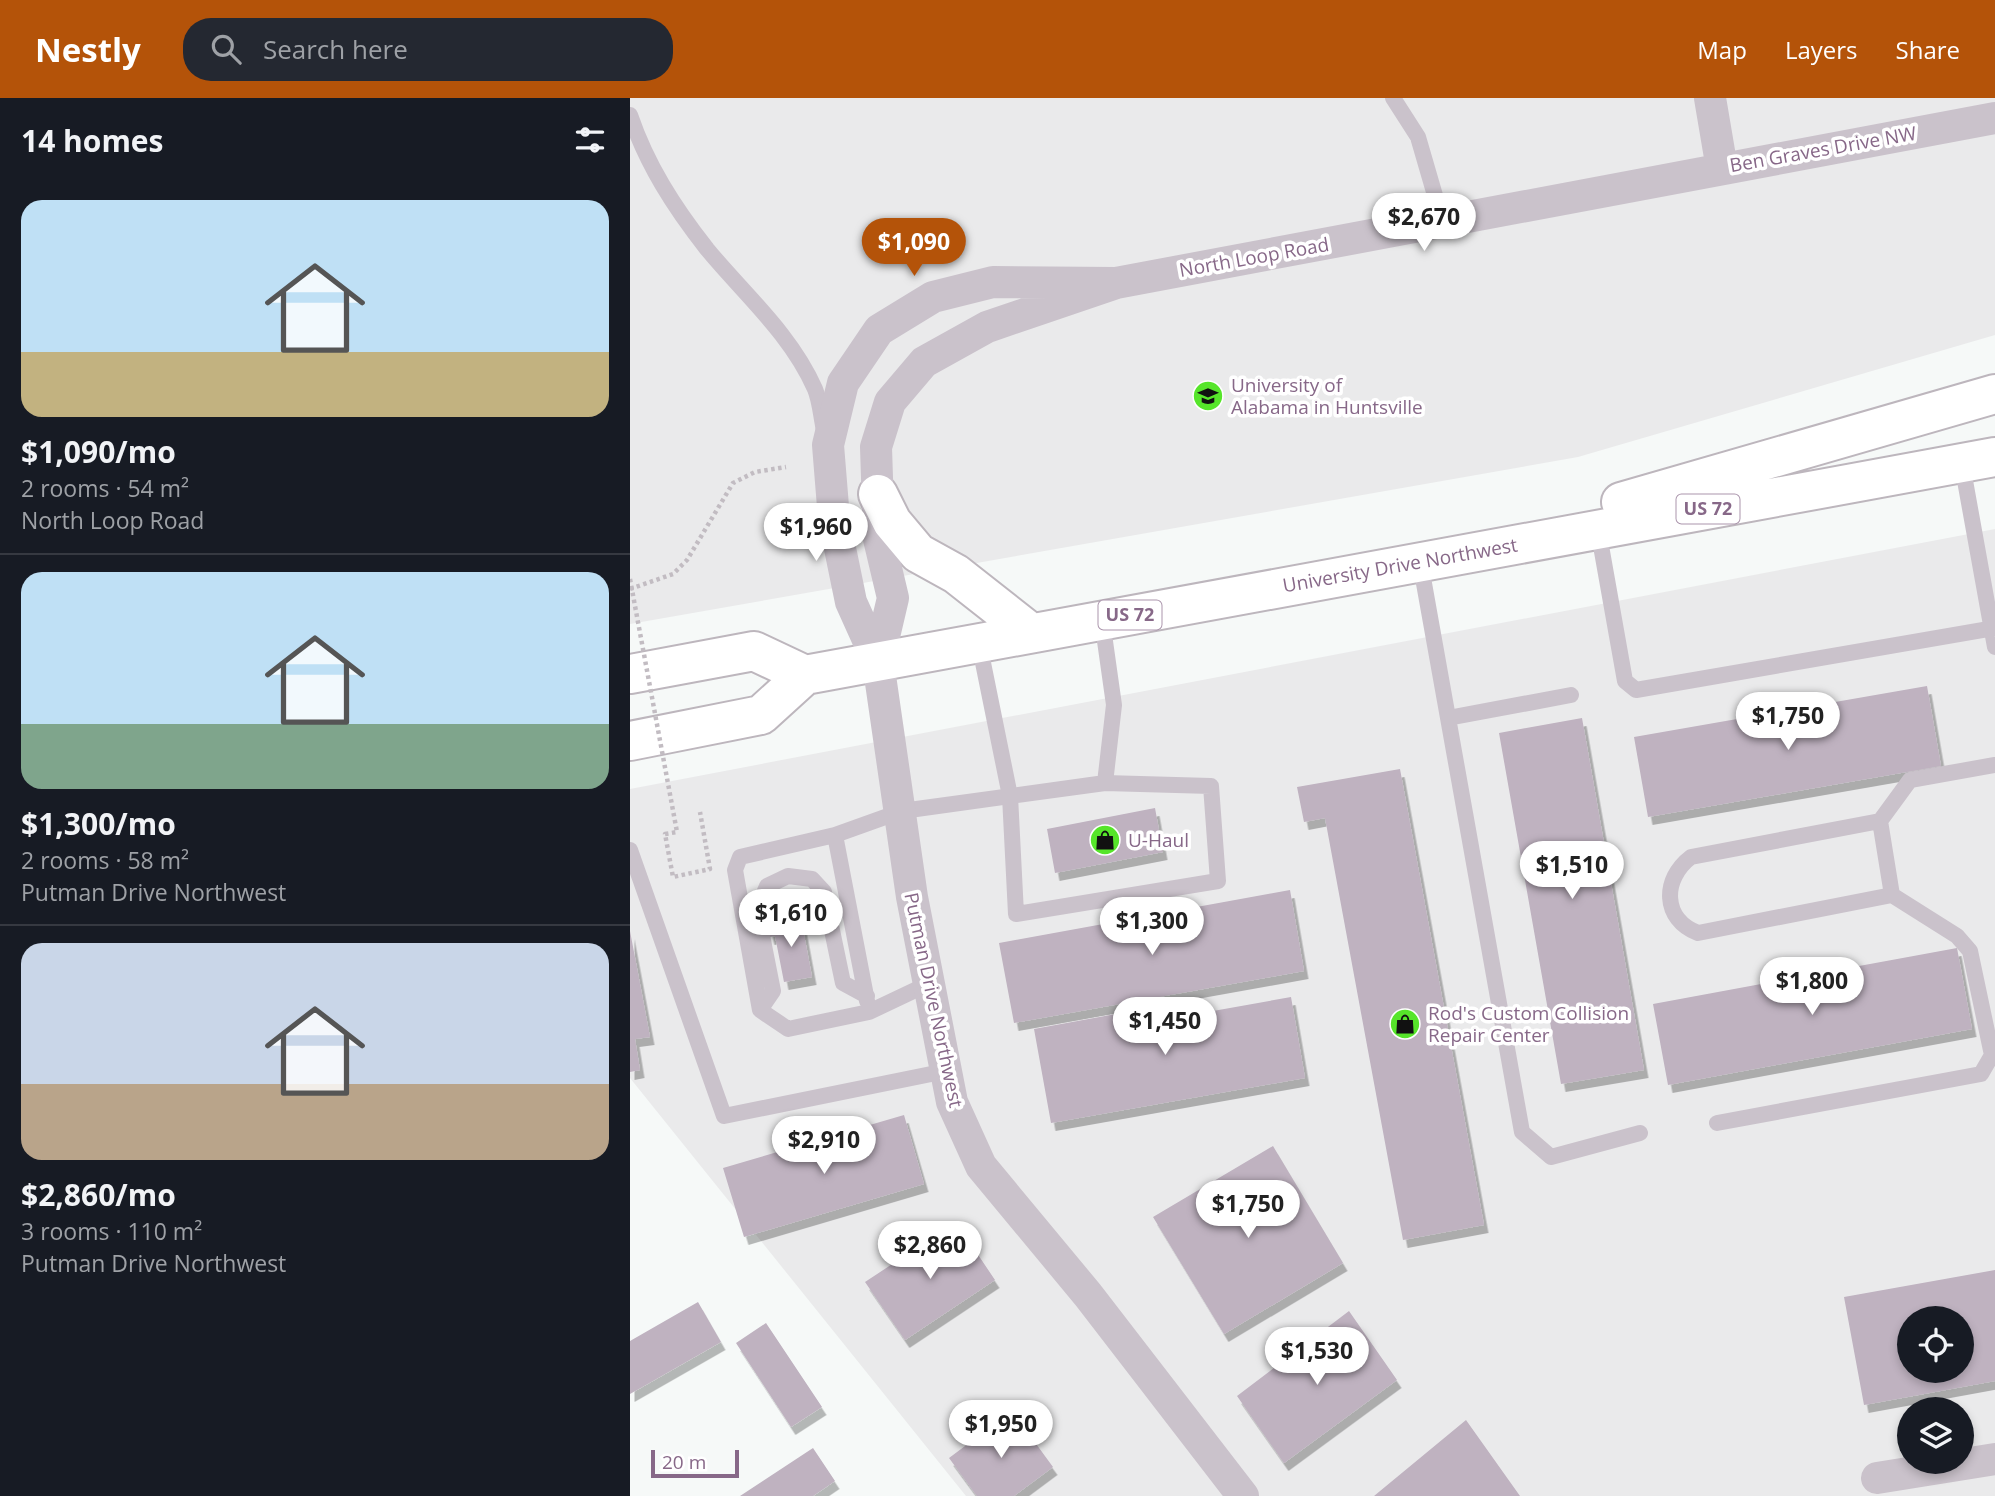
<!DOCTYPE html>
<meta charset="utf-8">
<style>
body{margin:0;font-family:"Open Sans",sans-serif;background:#242831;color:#f1f3f6;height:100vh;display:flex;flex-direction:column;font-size:26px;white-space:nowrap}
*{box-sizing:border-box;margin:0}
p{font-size:23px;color:#9ea1a6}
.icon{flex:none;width:38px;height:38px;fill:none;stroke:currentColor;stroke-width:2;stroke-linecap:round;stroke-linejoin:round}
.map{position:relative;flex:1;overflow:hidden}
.sheet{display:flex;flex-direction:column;background:#171b24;width:630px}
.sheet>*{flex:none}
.fabs{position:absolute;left:1267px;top:1208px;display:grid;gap:14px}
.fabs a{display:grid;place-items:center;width:77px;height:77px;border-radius:50%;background:#171b24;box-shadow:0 4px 10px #0003;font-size:35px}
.scale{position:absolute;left:21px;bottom:18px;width:88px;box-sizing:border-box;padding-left:7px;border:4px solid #876888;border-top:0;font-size:19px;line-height:24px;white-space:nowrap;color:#876888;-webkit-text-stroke:5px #fff;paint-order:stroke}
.price{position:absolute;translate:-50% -60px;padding:0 16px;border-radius:24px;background:#fff;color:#222;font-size:23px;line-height:46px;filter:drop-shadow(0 2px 4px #0008)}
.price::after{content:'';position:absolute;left:50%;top:42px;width:21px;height:16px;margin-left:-10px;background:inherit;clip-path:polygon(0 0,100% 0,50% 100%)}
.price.on{background:#b45309;color:#fff}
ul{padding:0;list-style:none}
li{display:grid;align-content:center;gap:14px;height:371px;padding:0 21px}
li+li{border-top:2px solid #363941}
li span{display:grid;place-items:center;height:217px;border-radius:21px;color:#555}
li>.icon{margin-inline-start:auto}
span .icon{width:126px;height:126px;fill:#fffc;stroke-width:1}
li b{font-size:30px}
h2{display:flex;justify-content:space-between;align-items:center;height:84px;padding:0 21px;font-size:30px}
header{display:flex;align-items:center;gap:42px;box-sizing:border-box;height:98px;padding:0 35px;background:#b45309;color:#fff}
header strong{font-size:33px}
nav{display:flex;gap:38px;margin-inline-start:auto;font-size:24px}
.search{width:490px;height:63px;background:#242831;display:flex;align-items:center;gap:18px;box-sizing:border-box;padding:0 24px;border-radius:28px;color:#9ea1a6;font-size:26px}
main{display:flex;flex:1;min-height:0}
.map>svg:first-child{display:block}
</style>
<header>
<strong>Nestly</strong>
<div class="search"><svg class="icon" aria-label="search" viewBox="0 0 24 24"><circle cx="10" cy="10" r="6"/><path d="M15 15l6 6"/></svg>Search here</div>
<nav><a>Map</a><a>Layers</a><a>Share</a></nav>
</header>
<main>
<section class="sheet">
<h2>14 homes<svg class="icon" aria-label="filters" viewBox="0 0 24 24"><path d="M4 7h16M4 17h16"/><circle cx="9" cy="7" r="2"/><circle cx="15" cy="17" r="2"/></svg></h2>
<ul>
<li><span style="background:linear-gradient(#bfe0f5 70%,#c2b280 0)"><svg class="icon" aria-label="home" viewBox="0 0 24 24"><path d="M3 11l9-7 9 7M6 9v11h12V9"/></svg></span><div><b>$1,090/mo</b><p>2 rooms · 54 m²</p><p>North Loop Road</p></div></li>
<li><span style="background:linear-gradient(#bfe0f5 70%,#7fa58c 0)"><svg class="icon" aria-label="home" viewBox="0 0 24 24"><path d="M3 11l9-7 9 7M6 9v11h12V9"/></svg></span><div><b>$1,300/mo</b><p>2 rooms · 58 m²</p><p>Putman Drive Northwest</p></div></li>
<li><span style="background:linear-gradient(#c9d6e8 65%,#b9a48a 0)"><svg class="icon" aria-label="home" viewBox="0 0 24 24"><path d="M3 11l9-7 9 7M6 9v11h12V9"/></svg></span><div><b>$2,860/mo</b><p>3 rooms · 110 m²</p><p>Putman Drive Northwest</p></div></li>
</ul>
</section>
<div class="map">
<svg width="1365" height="1398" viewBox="0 0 1365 1398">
<defs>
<filter id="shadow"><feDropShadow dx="4.5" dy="8" stdDeviation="0" flood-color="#0004"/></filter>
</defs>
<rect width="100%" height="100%" fill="#f6f9f8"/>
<path fill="#eaeaeb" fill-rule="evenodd" d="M0,0H1365V237L948,359L0,526Z
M1365,431V1398H336L0,980V691ZM1279,1220H1332V1272H1279ZM1279,1311H1332V1363H1279Z"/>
<path fill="#bfb2c0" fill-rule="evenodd" filter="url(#shadow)" d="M1297,588L1311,668L1018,719L1004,639Z
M952,620L1014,972L931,986L869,635Z
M770,671L854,1127L773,1142L695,720L674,724L667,689Z
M525,710L533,754L425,775L417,731Z
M660,792L674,873L384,925L369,845Z
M171,820L182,879L154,884L145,838L140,839L137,825Z
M0,833L20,939L5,941L10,972L0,974Z
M1327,850L1342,931L1038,987L1023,906Z
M661,899L675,980L421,1025L404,931L524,909L527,923Z
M274,1017L294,1086L114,1139L93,1070Z
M643,1048L713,1165L594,1236L523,1119Z
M326,1124L365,1182L275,1242L235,1184Z
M1365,1172V1283L1234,1307L1214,1199ZM1279,1220H1332V1272H1279Z
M68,1204L91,1244L0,1296V1243Z
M719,1213L767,1282L654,1365L607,1298Z
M136,1225L192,1309L161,1329L106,1245Z
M382,1313L423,1369L384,1398H347L319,1360Z
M836,1322L890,1398H744Z
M183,1350L205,1383L183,1398H110Z"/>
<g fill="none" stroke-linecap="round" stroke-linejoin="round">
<g stroke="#bdb6bd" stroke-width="42">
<path id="highway" d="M248,396L262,424L288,455L326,476L401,535
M991,404L1365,296
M0,576L124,553L175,577
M0,643L131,617L175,577L1365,359"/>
</g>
<path stroke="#c2bcc2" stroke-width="4.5" stroke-dasharray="3.5 3.5" stroke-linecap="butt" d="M0,491L43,476L57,462L103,385L125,374L156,369"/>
<path stroke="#cac2cb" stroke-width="16" d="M763,0L788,39L813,125
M0,17C17,67 44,109 77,151C114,196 161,236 185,291C190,303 191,319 194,332
M1332,366L1365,549
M968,431L995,583L1006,592L1365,530
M790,463L892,1034L921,1059L1010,1035
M349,545L380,698L386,816L588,783L581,688L475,685
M818,620L941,597
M1250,723L1061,759C1032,781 1032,821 1068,835L1262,797
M205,737L237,903
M0,752L94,1018L316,973
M298,886L239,914L158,931L130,912L105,772L110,759L205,737L272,713L475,685L484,607L472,522
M130,912L143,893L127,812L137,788L158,778L182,781L194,794L213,885L237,898
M1087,1025L1351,976L1362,957L1340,853L1327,838L1262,797L1250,723L1280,682L1365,667"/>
<path stroke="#cac2cb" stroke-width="32" d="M1080,0L1092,71
M486,185L363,184L303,199L249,232L213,285L198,347L204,421L221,504L248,564L282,799L322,1004L351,1068L458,1197L613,1398
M248,564L263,500L249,441L246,349L260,304L294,264L357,229L486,185L1365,20
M1247,1380L1365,1361"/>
<use href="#highway" stroke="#fff" stroke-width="38"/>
<path stroke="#c2bcc2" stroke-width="4.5" stroke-dasharray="3.5 3.5" stroke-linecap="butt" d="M0,481L47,734L35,736L43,779L80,771L70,714"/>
</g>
<defs>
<g id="university-disc" transform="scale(1.575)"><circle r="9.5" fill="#56e52a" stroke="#fff"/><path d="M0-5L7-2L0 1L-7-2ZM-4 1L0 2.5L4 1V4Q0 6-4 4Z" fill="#111"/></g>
<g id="shop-disc" transform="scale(1.575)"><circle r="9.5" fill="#56e52a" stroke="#fff"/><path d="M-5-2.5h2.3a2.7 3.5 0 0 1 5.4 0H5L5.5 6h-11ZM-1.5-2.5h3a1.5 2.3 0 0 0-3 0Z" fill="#111"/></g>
</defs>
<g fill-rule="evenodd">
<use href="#university-disc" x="578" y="298"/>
<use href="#shop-disc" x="475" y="742"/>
<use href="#shop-disc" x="775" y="926"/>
</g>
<g text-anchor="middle" stroke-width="7" stroke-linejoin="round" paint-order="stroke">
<g fill="#fff" stroke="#ab95ac" stroke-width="2">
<rect x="1046.5" y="396.5" width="63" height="29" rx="5"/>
<rect x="468.5" y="502.5" width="63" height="29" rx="5"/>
</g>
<g font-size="18" font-weight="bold" fill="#876888">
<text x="1078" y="417">US 72</text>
<text x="500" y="523">US 72</text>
</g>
<g font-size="19" fill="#876888" stroke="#fff">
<text transform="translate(1193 51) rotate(-10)" y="7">Ben Graves Drive NW</text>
<text transform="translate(624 159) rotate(-10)" y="7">North Loop Road</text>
<text transform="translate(770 467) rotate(-10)" y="7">University Drive Northwest</text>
<text transform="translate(304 902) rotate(78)" y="7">Putman Drive Northwest</text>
</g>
<g font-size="19" fill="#876888" stroke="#fff" text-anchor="start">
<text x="601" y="294">University of<tspan x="601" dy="22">Alabama in Huntsville</tspan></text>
<text x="498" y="749">U-Haul</text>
<text x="798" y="922">Rod's Custom Collision<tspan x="798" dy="22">Repair Center</tspan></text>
</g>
</g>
</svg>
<div class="fabs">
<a><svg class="icon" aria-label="locate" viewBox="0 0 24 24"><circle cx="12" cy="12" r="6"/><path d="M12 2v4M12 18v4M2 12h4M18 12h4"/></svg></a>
<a><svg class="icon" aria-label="layers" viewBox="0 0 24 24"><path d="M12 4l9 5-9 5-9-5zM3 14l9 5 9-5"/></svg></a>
</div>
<div class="scale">20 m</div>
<b class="price" style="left:794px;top:155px">$2,670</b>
<b class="price on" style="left:284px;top:180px">$1,090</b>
<b class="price" style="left:186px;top:465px">$1,960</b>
<b class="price" style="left:1158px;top:654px">$1,750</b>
<b class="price" style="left:942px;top:803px">$1,510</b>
<b class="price" style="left:161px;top:851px">$1,610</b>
<b class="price" style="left:522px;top:859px">$1,300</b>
<b class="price" style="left:1182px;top:919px">$1,800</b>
<b class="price" style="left:535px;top:959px">$1,450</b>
<b class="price" style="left:194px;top:1078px">$2,910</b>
<b class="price" style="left:618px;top:1142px">$1,750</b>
<b class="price" style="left:300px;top:1183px">$2,860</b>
<b class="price" style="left:687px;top:1289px">$1,530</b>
<b class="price" style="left:371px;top:1362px">$1,950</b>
</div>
</main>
